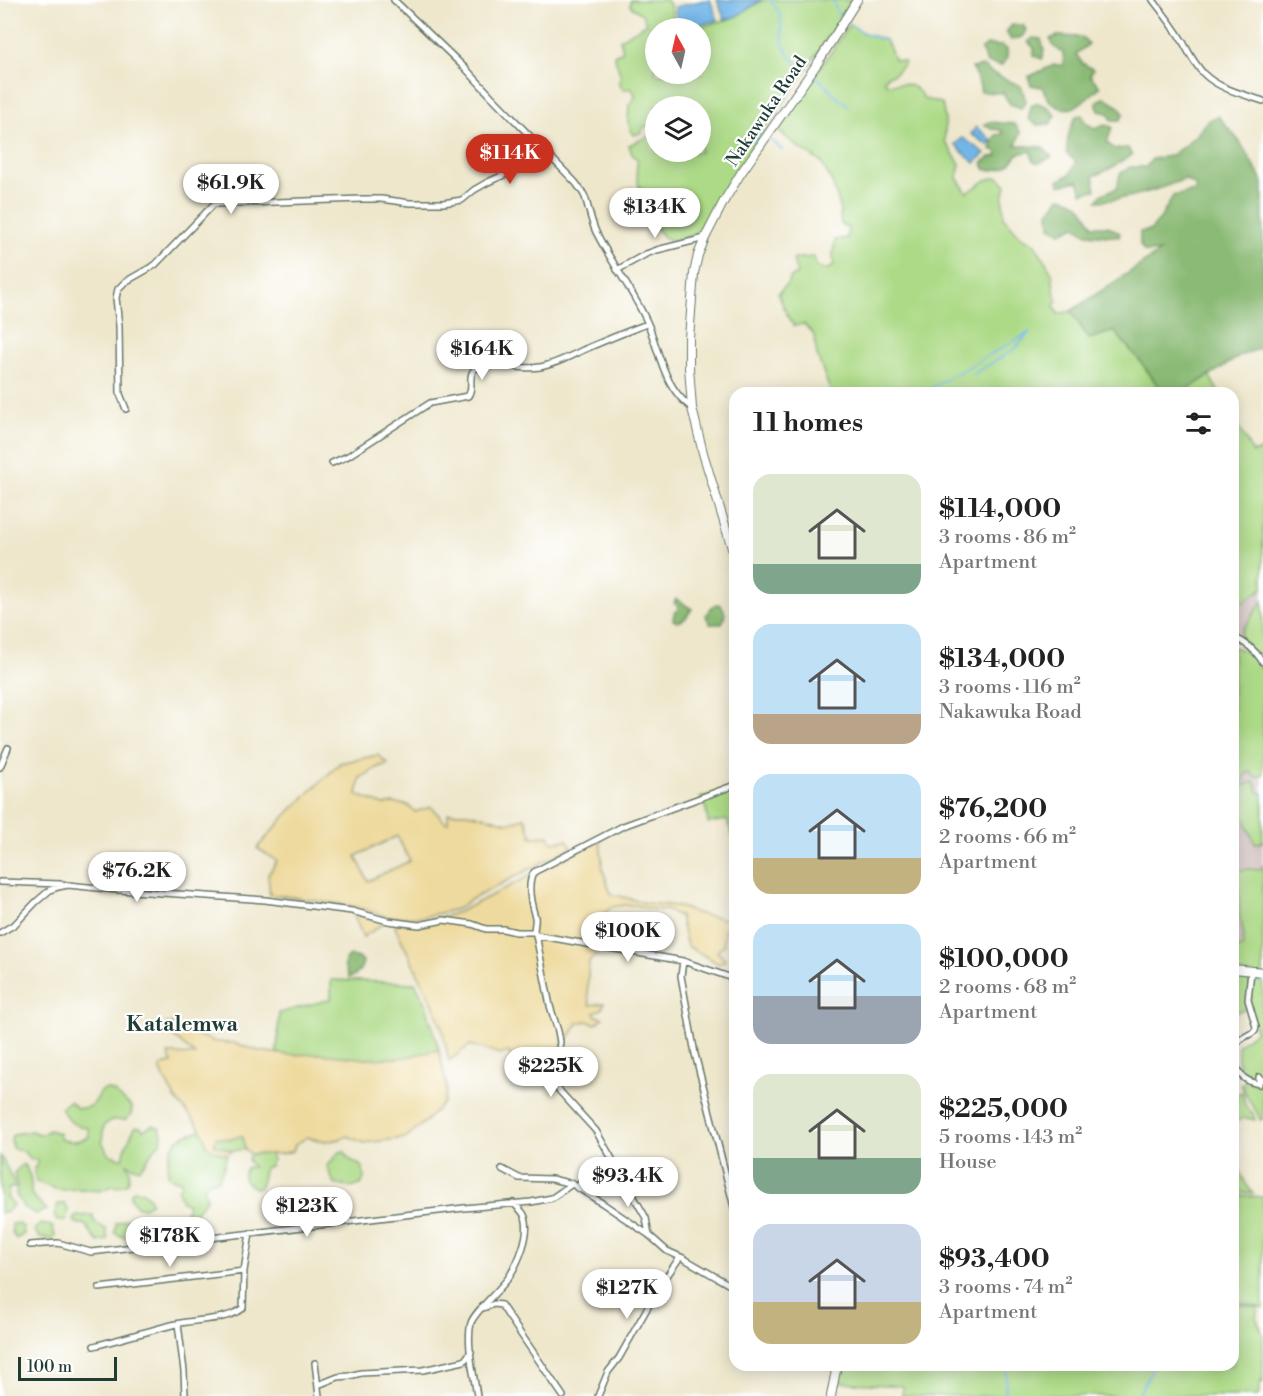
<!DOCTYPE html>
<meta charset="utf-8">
<style>
body{margin:0;font-family:"Libre Bodoni",serif;background:#f2f2f2;color:#222;height:100vh;display:flex;flex-direction:column;font-size:22px;white-space:nowrap}
*{box-sizing:border-box;margin:0}
p{font-size:20px;color:#767676}
.icon{flex:none;width:33px;height:33px;fill:none;stroke:currentColor;stroke-width:2;stroke-linecap:round;stroke-linejoin:round}
.map{position:relative;flex:1;overflow:hidden}
.sheet{position:absolute;left:729px;top:387px;width:510px;height:984px;display:flex;flex-direction:column;background:#fff;border-radius:18px;box-shadow:0 3px 15px #0003}
.sheet>*{flex:none}
.needle{width:39px;rotate:352deg}
.fabs{position:absolute;left:645px;top:18px;display:grid;gap:12px}
.fabs a{display:grid;place-items:center;width:66px;height:66px;border-radius:50%;background:#fff;box-shadow:0 3px 15px #0003;font-size:30px}
.scale{position:absolute;left:18px;bottom:15px;width:99px;box-sizing:border-box;padding-left:6px;border:3px solid #1f3d34;border-top:0;font-size:16px;line-height:21px;white-space:nowrap;color:#1f3d34;-webkit-text-stroke:4px #fff;paint-order:stroke}
.price{position:absolute;translate:-50% -51px;padding:0 14px;border-radius:21px;background:#fff;color:#222;font-size:20px;line-height:39px;filter:drop-shadow(0 2px 3px #0008)}
.price::after{content:'';position:absolute;left:50%;top:36px;width:18px;height:14px;margin-left:-9px;background:inherit;clip-path:polygon(0 0,100% 0,50% 100%)}
.price.current{background:#c8321e;color:#fff}
ul{padding:0;list-style:none}
li{display:flex;align-items:center;gap:18px;height:150px;padding:0 24px}
li span{display:grid;place-items:center;flex:none;width:168px;height:120px;border-radius:18px;color:#555}
li>.icon{margin-inline-start:auto}
span .icon{width:72px;height:72px;fill:#fffc;stroke-width:1}
li b{font-size:26px}
h2{display:flex;justify-content:space-between;align-items:center;height:72px;padding:0 24px;font-size:26px}
.map>svg:first-child{display:block}
</style>
<div class="map">
<svg width="1263" height="1396" viewBox="0 0 1263 1396">
<rect width="100%" height="100%" fill="#fff"/>
<filter id="ink" filterUnits="userSpaceOnUse"><feTurbulence type="fractalNoise" baseFrequency=".0167" numOctaves="2"/><feDisplacementMap in="SourceGraphic" scale="12" xChannelSelector="R" yChannelSelector="G"/><feConvolveMatrix kernelMatrix="1 2 1 2 8 2 1 2 1" color-interpolation-filters="sRGB"/></filter>
<filter id="wash" filterUnits="userSpaceOnUse"><feTurbulence type="fractalNoise" baseFrequency=".008" numOctaves="4" result="noise"/><feDisplacementMap in="SourceGraphic" scale="24" xChannelSelector="R" yChannelSelector="G"/><feGaussianBlur stdDeviation="1.35" result="paint"/><feColorMatrix in="noise" values="0 0 0 0 0 0 0 0 0 0 0 0 0 0 0 0 0 1.4 0 .05"/><feComposite in="paint" operator="in"/></filter>
<g filter="url(#wash)">
<rect width="100%" height="100%" fill="#eee7cc"/>
<path fill="#d1bfbe" d="M1263,588V601L1251,618L1240,642L1233,643V609Z
M1250,772L1263,775V772V808L1255,843L1263,842V865L1260,870L1248,869L1233,872V784L1244,780L1245,774Z
M1233,912L1239,913L1244,935L1243,947L1233,949Z"/>
<path fill="#adda87" stroke="#668c5e" stroke-width="1.5" fill-rule="evenodd" d="M631,0H667L671,7L675,28H656V74H700V28H697L735,17L762,0H852C802,79 746,154 698,234C690,236 679,241 670,240C654,238 638,189 637,174C636,170 637,164 638,160L632,154L629,145L654,134L649,126H645L640,133L633,135L628,122L629,105L636,96L631,88L623,90L619,82L621,77L614,55L623,51L620,39L646,24L643,15L630,6V1ZM656,106H700V152H656Z
M849,24L866,34L885,40L889,46L894,59L898,61H903L905,63L894,74L887,76L884,81L888,84C905,83 915,83 924,99L942,103L945,120V142L960,164L957,178L967,193L986,180L998,177L1006,185L1003,197L1004,218L1021,237L1035,244L1052,273L1055,296L1057,301L1054,304L1058,314L1071,311L1089,339L1114,331L1141,362L1163,393H831L817,355L814,335L804,324L794,326L788,317L778,294L787,284L790,278L797,274L793,259L814,257L816,266L825,270L834,266L833,255L835,240L847,238L848,228L841,224L839,203L832,182L821,162L798,147L776,129L836,45Z
M1209,375L1219,393H1182Z
M1233,417L1253,453L1263,449V588L1233,609Z
M1263,601V662L1258,655L1240,642L1242,630Z
M1233,647C1246,649 1256,660 1263,671V775L1255,777L1250,772L1245,774L1244,780L1233,784Z
M1255,782L1258,792L1263,793V842L1255,843L1248,828L1242,810L1237,807V804L1241,803L1239,796L1235,789L1241,786Z
M735,787V838H733L727,820L708,823L706,808L700,798Z
M1263,865V976L1233,972V949L1243,947L1244,935L1239,913V891L1233,890V872L1248,869L1260,870Z
M1233,977L1251,980L1249,1008L1233,1013Z
M331,980L415,983L425,1001L439,1050L401,1058L367,1059L287,1055L277,1053L279,1013L331,999Z
M1255,980L1263,981V1081C1237,1082 1237,1065 1238,1045L1256,1031L1249,1001Z
M1246,1081L1260,1085H1263V1119L1260,1120C1256,1107 1245,1098 1241,1084Z
M107,1089L114,1092L132,1107L131,1115L125,1120H112L104,1125L102,1141L108,1154L123,1159L126,1146L135,1127H141L143,1130L152,1125L159,1127L162,1134L161,1142C151,1151 149,1160 139,1169L127,1164L130,1171L128,1183L117,1187L112,1186L100,1191L79,1189L59,1190L36,1182L34,1168L36,1167L37,1160L29,1158L23,1151L12,1148L11,1138L14,1134L32,1131L41,1135L49,1130L59,1133L60,1139C70,1143 80,1141 89,1137L88,1128C73,1125 68,1122 61,1108L70,1101L77,1108C93,1109 94,1104 101,1091Z
M1242,1092L1245,1105L1253,1114L1255,1120L1245,1118L1233,1122V1096Z
M201,1130L213,1150L227,1154L223,1169L218,1180L208,1182L203,1190L207,1197L203,1203L195,1213L186,1212L188,1204L182,1201L178,1190L182,1182L169,1177C165,1164 169,1145 182,1137C187,1134 195,1133 201,1130Z
M240,1136L243,1137L245,1149L233,1151L213,1145L216,1137L231,1139Z
M344,1151L349,1159L363,1167L364,1178L361,1185L348,1187L334,1184L327,1166L340,1152Z
M271,1153L273,1160L270,1166L265,1167L260,1188H254L244,1180V1172L247,1167H253L248,1160L250,1154Z
M0,1155L14,1182L15,1187L9,1188L7,1197L13,1205L7,1212H2L0,1213Z
M1233,1158L1246,1184L1253,1193L1233,1192Z
M23,1164C31,1172 32,1184 31,1194L47,1210L36,1214L23,1207L16,1194L17,1184L14,1173Z
M134,1190L143,1192L149,1197L151,1203L142,1208L137,1206L131,1199V1193Z
M1233,1195L1263,1197V1308L1233,1301Z
M58,1204H65C70,1209 68,1213 66,1220L57,1221L54,1215Z
M93,1215V1219L97,1224L106,1229L108,1240L98,1242L92,1235L86,1225L76,1223L73,1219L77,1216Z
M131,1218L139,1227L133,1235L123,1237L115,1233L116,1223Z
M18,1223L23,1227L24,1234L16,1239L12,1233V1224Z
M40,1224L52,1226L55,1235L53,1239L40,1238L34,1230Z
M1233,1303L1258,1308L1256,1317L1263,1334V1383L1261,1381L1258,1396H902L903,1386L837,1382L841,1365H1233Z"/>
<path fill="#8aba74" stroke="#547c54" stroke-width="1.5" d="M1012,25H1023L1026,30L1022,37L1011,40L1006,32Z
M1057,36L1082,37L1089,44L1076,54L1082,63L1093,69L1090,75L1100,87C1093,93 1079,106 1072,108C1056,111 1047,100 1042,87L1031,85L1028,77L1054,65H1064L1063,53L1053,46L1050,39Z
M1033,38L1041,39L1044,51L1042,59L1034,56V48L1028,42Z
M987,45L1002,46L1007,49V59L1001,66L987,63L981,50Z
M983,66L990,72L1021,86L1026,101L1021,108L1010,104L1003,93L981,92L979,83L972,68Z
M1105,97L1120,108L1124,114L1120,120H1112L1108,113L1099,111L1096,103Z
M1038,103L1048,107L1056,116L1050,124L1037,125L1028,119L1031,106Z
M1082,115L1085,122L1095,129L1105,125L1112,127L1107,143L1115,149L1128,148L1132,155C1119,163 1108,172 1093,176L1096,190L1082,193L1078,181L1060,185L1058,181L1070,174L1076,162L1067,154C1066,140 1069,129 1076,116Z
M1218,116L1240,142L1263,182V347L1240,356L1182,393H1163L1141,362L1114,331L1089,339L1071,311L1160,252H1145L1140,245V232L1151,230L1160,219L1173,196L1196,191L1195,185L1185,179C1156,190 1128,200 1097,201L1102,194L1117,188L1120,174L1130,167H1146L1152,159L1170,156L1184,146L1198,133L1208,120Z
M989,122L1015,124L1021,133L1016,145L1042,147L1052,157L1039,163L1033,161L1031,151L1018,154C1008,168 1003,170 986,170L982,163L990,157L998,156L997,152L991,149L996,135L1003,134L1002,130L992,129L984,125Z
M1060,197C1080,200 1084,209 1093,226H1108L1120,233L1119,237L1087,234L1075,226L1061,233L1050,227L1049,211L1055,205Z
M676,599L692,609L685,619L678,622L673,620L674,613L678,610V606L674,603Z
M720,604C726,611 726,616 722,624H710L706,616L711,607Z
M351,956L358,958L363,961C362,969 357,976 349,978L344,965L346,959Z"/>
<path fill="#eeda9e" stroke="#868c69" stroke-width="1.5" fill-rule="evenodd" d="M378,755L388,764L378,767L360,778L357,795L384,805L393,803L408,805L415,812L431,807C437,811 441,821 448,823V813H467L487,817L507,823L525,818L532,837L549,836L552,842L567,840L572,847L470,900L457,909L423,917H388L353,906L284,896L270,895L268,875L277,861L257,848L289,812L340,763ZM397,836L410,861L368,881L356,856Z
M600,840L603,870L611,894L646,903L677,906L700,914L735,921V929L724,930V945L717,951L725,960L719,964L687,946L680,916L666,910L650,909L636,905H625L612,907L602,915L603,929L614,932L610,944L589,961C588,976 586,990 590,1005L604,1003L602,1009L594,1012L596,1016L603,1018L596,1024L586,1021L578,1023L568,1039L563,1040L558,1078L551,1080L540,1067L533,1070L529,1063H525L524,1071L508,1052L501,1054L470,1045L449,1061L442,1028L433,1004L395,927L397,923H424L459,912Z
M353,913L384,923L363,937Z
M168,1023L215,1042L234,1043L260,1051L287,1055L321,1054L367,1059L401,1058L439,1050L447,1088L444,1102L426,1121L405,1138L364,1143L348,1136C335,1142 320,1142 307,1137L295,1145L293,1151L280,1154H250L245,1149L243,1137L240,1136L232,1139L216,1137L214,1145L233,1151L227,1154L213,1150L206,1145C206,1128 184,1111 175,1098C169,1089 164,1078 160,1068L165,1064L172,1063L168,1054L195,1055L166,1030L164,1026Z"/>
<path fill="#72b6e8" stroke="#487a8e" stroke-width="1.5" d="M704,0H710L718,20L685,28H679L676,18L675,7Z
M717,0H762L735,17L725,20Z
M976,127L992,140L988,145L971,134Z
M963,138L985,153L975,163L961,151L955,144Z"/>
<g fill="none" stroke-linecap="round" stroke-linejoin="round">
<path stroke="#72b6e8" stroke-width="2" d="M770,0L780,14L783,45L791,58L805,71
M833,0L836,10L841,17
M849,24L866,34L885,40
M815,75L839,99L848,105
M770,140L775,143L782,150
M754,143L760,133L763,135
M972,375L1015,349L1028,334
M922,393L1030,332
M1262,796L1263,795
M1233,978L1249,980
M1257,981H1263
M840,1373L841,1365
M1005,1396L1007,1365
M1137,1396C1142,1386 1151,1377 1152,1365"/>
</g>
</g>
<g filter="url(#ink)">
<g fill="none" stroke-linecap="round" stroke-linejoin="round">
<g stroke="#677869" stroke-width="8">
<path id="street" d="M394,0L466,69L492,97L575,182C579,187 583,192 585,197C589,209 591,221 596,232C612,264 634,292 648,324C660,354 664,388 692,408
M1153,0C1164,14 1174,27 1183,42C1189,53 1195,65 1204,74C1219,89 1243,94 1263,101
M617,270L646,254L657,250L705,238
M126,409L120,394L119,326L116,298L118,289L125,282L155,265L214,204L362,199H381L410,203H443L462,200L474,190L488,182L549,155
M332,463L348,456L430,403L468,396C475,387 466,376 476,368C496,360 519,371 540,367C555,364 569,357 583,350C604,341 625,332 647,324
M1233,637C1246,642 1255,650 1263,662
M0,767L8,748
M0,882L61,884
M0,933L15,924L36,902L50,890L58,887L68,885L118,890L265,900L352,911L388,921L419,925L444,920L472,924L486,929H503L516,932H534C534,927 536,921 535,917C531,904 526,884 534,872L623,826L735,785
M535,933L536,935L683,961L735,979
M536,935L550,1006L558,1031L560,1042L554,1082L555,1086L596,1131L646,1218L649,1235
M683,961L681,976L695,1054L735,1211
M1251,971L1248,1000L1256,1027L1255,1031C1250,1035 1239,1038 1236,1045C1235,1046 1235,1052 1235,1054C1234,1071 1242,1081 1259,1084V1077L1263,1080
M502,1169L519,1178L552,1179L572,1184L602,1203L649,1235L667,1251L683,1258L735,1288
M577,1188L581,1182L614,1163
M30,1245L58,1243L91,1252L464,1208L531,1202L552,1198L572,1184
M99,1288L244,1271
M483,1308L494,1304L501,1305L563,1396
M178,1324L184,1371L185,1396
M94,1346C121,1339 148,1331 176,1324C197,1319 227,1321 243,1308L244,1271L250,1233
M315,1363L319,1396
M318,1385L338,1377L349,1376L361,1373L423,1370L464,1361L471,1352
M477,1396C474,1376 466,1342 471,1323C474,1312 501,1289 509,1277C518,1263 531,1234 525,1217C523,1211 517,1207 513,1203
M598,1396L608,1372L619,1358L658,1289L680,1257"/>
</g>
<g stroke="#677869" stroke-width="10">
<path id="secondary" d="M735,558L703,453L692,408L689,367V338L694,273L698,255L705,238L724,201L741,173L819,61L857,0
M1233,969L1263,972
M831,1396L837,1365"/>
</g>
<use href="#street" stroke="#fff" stroke-width="5"/>
<use href="#secondary" stroke="#fff" stroke-width="8"/>
</g>
</g>
<g text-anchor="middle" stroke-width="4.5" stroke-linejoin="round" paint-order="stroke">
<g font-size="18" fill="#1f3d34" stroke="#fff">
<text transform="translate(766 111) rotate(-56)" y="6">Nakawuka Road</text>
</g>
<g font-size="21" font-weight="bold" fill="#1f3d34" stroke="#fff">
<text x="182" y="1031">Katalemwa</text>
</g>
</g>
</svg>
<div class="fabs">
<a><svg class="needle" viewBox="-14 -14 28 28"><path d="M0-13l5 13h-10z" fill="#e53935"/><path d="M0 13l5-13h-10z" fill="#767676"/></svg></a>
<a><svg class="icon" aria-label="layers" viewBox="0 0 24 24"><path d="M12 4l9 5-9 5-9-5zM3 14l9 5 9-5"/></svg></a>
</div>
<div class="scale">100 m</div>
<b class="price current" style="left:510px;top:185px">$114K</b>
<b class="price" style="left:231px;top:215px">$61.9K</b>
<b class="price" style="left:655px;top:239px">$134K</b>
<b class="price" style="left:482px;top:381px">$164K</b>
<b class="price" style="left:137px;top:903px">$76.2K</b>
<b class="price" style="left:628px;top:963px">$100K</b>
<b class="price" style="left:551px;top:1098px">$225K</b>
<b class="price" style="left:628px;top:1208px">$93.4K</b>
<b class="price" style="left:307px;top:1238px">$123K</b>
<b class="price" style="left:170px;top:1268px">$178K</b>
<b class="price" style="left:627px;top:1320px">$127K</b>
<section class="sheet">
<h2>11 homes<svg class="icon" aria-label="filters" viewBox="0 0 24 24"><path d="M4 7h16M4 17h16"/><circle cx="9" cy="7" r="2"/><circle cx="15" cy="17" r="2"/></svg></h2>
<ul>
<li><span style="background:linear-gradient(#dfe7d0 75%,#7fa58c 0)"><svg class="icon" aria-label="home" viewBox="0 0 24 24"><path d="M3 11l9-7 9 7M6 9v11h12V9"/></svg></span><div><b>$114,000</b><p>3 rooms · 86 m²</p><p>Apartment</p></div></li>
<li><span style="background:linear-gradient(#bfe0f5 75%,#b9a48a 0)"><svg class="icon" aria-label="home" viewBox="0 0 24 24"><path d="M3 11l9-7 9 7M6 9v11h12V9"/></svg></span><div><b>$134,000</b><p>3 rooms · 116 m²</p><p>Nakawuka Road</p></div></li>
<li><span style="background:linear-gradient(#bfe0f5 70%,#c2b280 0)"><svg class="icon" aria-label="home" viewBox="0 0 24 24"><path d="M3 11l9-7 9 7M6 9v11h12V9"/></svg></span><div><b>$76,200</b><p>2 rooms · 66 m²</p><p>Apartment</p></div></li>
<li><span style="background:linear-gradient(#bfe0f5 60%,#9aa5b1 0)"><svg class="icon" aria-label="home" viewBox="0 0 24 24"><path d="M3 11l9-7 9 7M6 9v11h12V9"/></svg></span><div><b>$100,000</b><p>2 rooms · 68 m²</p><p>Apartment</p></div></li>
<li><span style="background:linear-gradient(#dfe7d0 70%,#7fa58c 0)"><svg class="icon" aria-label="home" viewBox="0 0 24 24"><path d="M3 11l9-7 9 7M6 9v11h12V9"/></svg></span><div><b>$225,000</b><p>5 rooms · 143 m²</p><p>House</p></div></li>
<li><span style="background:linear-gradient(#c9d6e8 65%,#c2b280 0)"><svg class="icon" aria-label="home" viewBox="0 0 24 24"><path d="M3 11l9-7 9 7M6 9v11h12V9"/></svg></span><div><b>$93,400</b><p>3 rooms · 74 m²</p><p>Apartment</p></div></li>
</ul>
</section>
</div>
